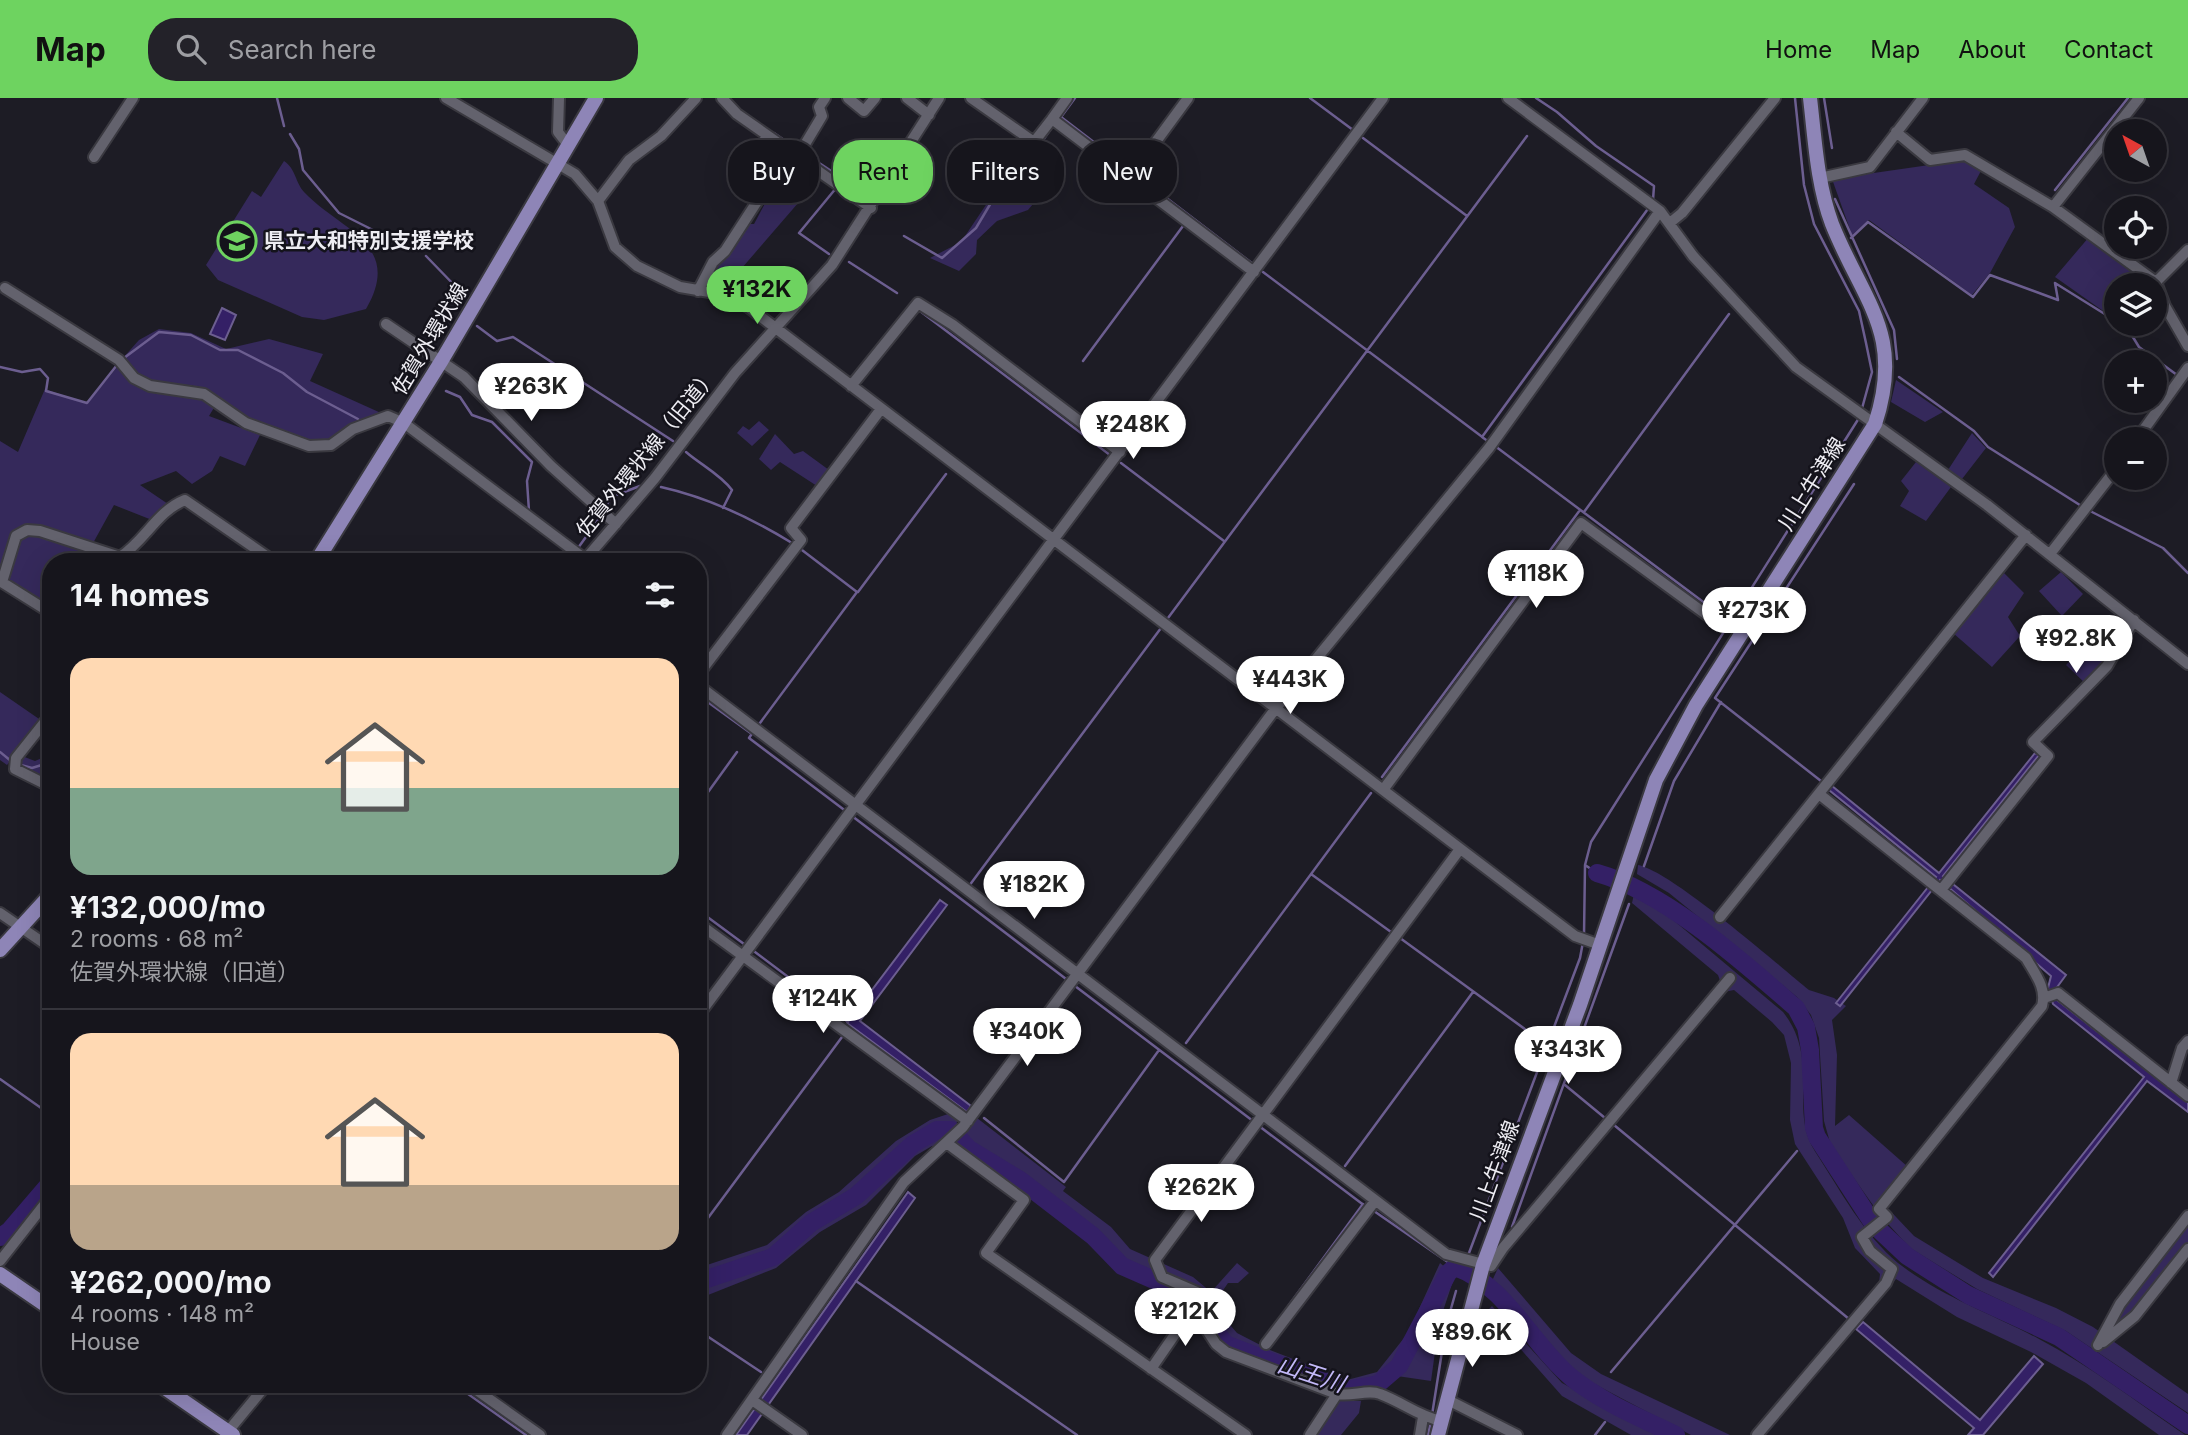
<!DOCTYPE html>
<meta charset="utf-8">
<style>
body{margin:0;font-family:Inter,"Noto Sans JP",sans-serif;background:#232229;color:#f1f3f6;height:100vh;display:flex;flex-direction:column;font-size:26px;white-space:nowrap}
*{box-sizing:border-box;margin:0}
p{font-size:23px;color:#9e9fa3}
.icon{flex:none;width:38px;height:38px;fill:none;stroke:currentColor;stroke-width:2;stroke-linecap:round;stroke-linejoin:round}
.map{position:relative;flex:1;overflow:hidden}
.details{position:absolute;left:42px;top:455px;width:665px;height:840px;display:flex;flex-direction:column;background:#16151c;border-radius:28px;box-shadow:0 7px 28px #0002,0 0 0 2px #35343b}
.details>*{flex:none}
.guide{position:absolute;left:728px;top:42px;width:665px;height:63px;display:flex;gap:14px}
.needle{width:46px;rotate:320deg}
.buttons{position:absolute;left:2104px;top:21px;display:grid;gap:14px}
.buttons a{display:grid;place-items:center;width:63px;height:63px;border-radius:50%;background:#16151c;box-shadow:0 7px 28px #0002,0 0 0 2px #35343b;font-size:35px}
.price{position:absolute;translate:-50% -60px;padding:0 16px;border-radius:24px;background:#fff;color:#222;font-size:23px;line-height:46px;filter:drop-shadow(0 2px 4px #0008)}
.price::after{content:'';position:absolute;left:50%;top:42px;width:21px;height:16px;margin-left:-10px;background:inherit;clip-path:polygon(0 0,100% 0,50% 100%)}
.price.current{background:#6ed360;color:#111}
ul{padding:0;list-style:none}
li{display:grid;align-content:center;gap:14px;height:371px;padding:0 28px}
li+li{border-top:2px solid #35343b}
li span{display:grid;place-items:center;height:217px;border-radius:21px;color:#555}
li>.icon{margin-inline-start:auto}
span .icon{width:126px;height:126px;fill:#fffc;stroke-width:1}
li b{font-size:30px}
h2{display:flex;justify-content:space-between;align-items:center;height:84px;padding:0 28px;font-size:30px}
.chip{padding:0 24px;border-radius:28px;background:#16151c;box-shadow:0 7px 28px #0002,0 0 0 2px #35343b;font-size:24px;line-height:63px}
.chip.current{background:#6ed360;color:#111}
header{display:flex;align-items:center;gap:42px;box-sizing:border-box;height:98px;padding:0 35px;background:#6ed360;color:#111}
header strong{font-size:33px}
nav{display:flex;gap:38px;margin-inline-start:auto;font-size:24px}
.search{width:490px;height:63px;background:#232229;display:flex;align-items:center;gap:18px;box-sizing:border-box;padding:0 24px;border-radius:28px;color:#9e9fa3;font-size:26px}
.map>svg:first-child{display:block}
</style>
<header>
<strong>Map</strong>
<div class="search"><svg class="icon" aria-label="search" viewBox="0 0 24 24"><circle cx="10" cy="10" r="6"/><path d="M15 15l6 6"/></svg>Search here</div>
<nav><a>Home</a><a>Map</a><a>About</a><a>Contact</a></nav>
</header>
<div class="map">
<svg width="2188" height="1337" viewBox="0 0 2188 1337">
<rect width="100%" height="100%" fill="#1d1c25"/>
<path fill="#35295b" d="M790,57L811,70V76L818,82L729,185L714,179L716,168L746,126H754L776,85L777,73Z
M1964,62L1982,71L1974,86L2009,110L2015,129L1990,175L1972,197L1869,122L1852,137L1832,81Z
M284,63C296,71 295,84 304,94C340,132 404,146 366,211L324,222L302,219L218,182L206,167L252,93L261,99Z
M1024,75L1042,95L1028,112L997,123L977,142L976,156L959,173L930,160L961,144L998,89Z
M2089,139L2153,187H2116V222L2055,179Z
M159,231L191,235L226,251L269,241L323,256L310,283L381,315L357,324L330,344L307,343L247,321L203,291L191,287L152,286L135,277L123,260L139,242Z
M118,268C145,294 184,289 215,308L209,318L260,337L245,368L220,358L212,373L192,386L176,373L140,387L168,406L152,422L114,407L92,447L40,432L111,464H51V511L0,477V343L18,354L45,291L87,306Z
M1896,282L1943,314L1925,324L1891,304Z
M759,323L769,332L752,348L737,335L743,328L749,332Z
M1972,335L1986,350L1962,381L1948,372Z
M775,336L794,356L803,353L829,372L817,388L780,364L771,372L759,361Z
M1916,364L1951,389L1926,423L1900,408L1909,393L1901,383Z
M2061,474L2083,496L2062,518L2039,493Z
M2004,475L2024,495L2008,519L2020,538L1992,569L1953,535Z
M2086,545L2103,563L2085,585L2066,567Z
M0,594L42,623L7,667L0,662Z
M51,656V669L36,678L19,672L22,658L35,663Z
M1638,767C1671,773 1777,866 1809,892L1834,900L1846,908L1832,922L1837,957L1835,1028L1849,1017L1908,1069L1880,1102L1914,1138L1983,1180L2056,1210L2093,1229L2188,1296V1315L2066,1233L1977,1191L1910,1150L1880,1117L1831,1048L1824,1023L1819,940L1811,917L1797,899L1669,795L1637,776Z
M1634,796L1654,806L1783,914C1822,964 1787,1012 1816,1055C1840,1092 1864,1137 1898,1165C1940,1198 1992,1216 2039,1241C2090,1268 2137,1304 2185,1337H2159L2086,1285L2031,1254L1957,1219L1896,1181L1888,1191L1879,1185L1880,1176L1855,1150L1843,1120L1795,1046L1790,1022L1791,965L1784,937L1772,924L1734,892L1724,894L1718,877L1632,805Z
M948,1016L958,1023L955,1027H935L904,1046L854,1093L811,1119L773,1154L698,1180V1170L767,1147L806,1114L839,1094L896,1043L930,1022Z
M977,1020L1066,1089L1063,1093L1111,1129L1130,1151L1193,1179L1211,1194L1237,1165L1249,1175L1238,1185H1228L1213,1207L1237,1235L1270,1252L1347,1282L1377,1274L1408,1235L1440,1165L1446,1170L1402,1255L1379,1281L1347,1288L1228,1244L1193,1197L1122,1164L1096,1136L1020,1077L973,1047L963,1036Z
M937,1037H949L937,1050L932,1048L915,1058L866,1107L820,1134L776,1170L698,1201V1188L773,1162L811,1130L858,1102L915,1047Z
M2188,1123V1145L2135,1214L2110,1235L2123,1207Z
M1498,1170L1571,1255L1601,1276L1730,1337H1691L1585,1281L1566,1266L1492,1183Z
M1455,1177L1439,1225L1431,1283L1397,1278L1421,1243L1449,1179Z
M1492,1208L1562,1285L1660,1337H1631L1562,1298L1487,1213Z
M1339,1303H1361L1359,1315L1341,1337H1316Z"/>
<path fill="#342066" stroke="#6c5e90" stroke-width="2" d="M222,210L236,217L225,242L210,236Z
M2035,655L2039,657L1943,778L2066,877L2055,892L2057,902L2188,1004V1014L2147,983L1993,1179L1989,1175L2144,979L2053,906L2048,890L2051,878L1940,782L1840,908L1836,905L1936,779L1829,692L1832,688L1939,775Z
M940,802L947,807L860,923L971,1008L967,1014L847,925Z
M908,1094L915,1100L747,1337H736Z
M1863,1224L1980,1322L2034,1258L2043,1266L1983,1337H1968L1974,1330L1856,1231Z"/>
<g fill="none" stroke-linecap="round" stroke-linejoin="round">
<path stroke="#6c5e90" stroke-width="2.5" d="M277,0L284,28
M1075,0L1061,19L1129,71
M1310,0L1353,32
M1536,0L1557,14L1596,48L1654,88L1653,102
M1795,0L1804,87L1814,126L1859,213L1866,245L1872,274L1861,314
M1824,0L1832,50
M774,35L797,51
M290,36L299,51L303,72L339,115L405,148
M1363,40L1467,118
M807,57L842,80
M1139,79L1253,166
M2055,92L2128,0
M1835,101L1894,232L1897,261
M904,138L942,160L976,130L1001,88L1016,81L1050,32
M1851,140L1868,124L1973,199L1990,177L2058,202L2055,185L2116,223
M829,156L799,135L837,89
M426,158L458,191L463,201
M849,164L897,195
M1263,174L1481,338
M920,213L1110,357
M2119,226L2128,231L2139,249L2177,277
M477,228L497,243L513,239L673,343
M124,260L159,234L191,237L220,252H238L283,275L307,294L358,321
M1083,263L1183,128
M0,269L22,274L40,271L48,280L46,293L87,305L117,267
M1899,279L1974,333L1988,349L2083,409
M446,293L460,299L472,317L492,324L532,364L527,383L529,413
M1489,344L1482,339L1650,108
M1495,348L1730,524
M686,354C701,367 720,376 732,392L723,410
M1121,365L1224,443
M661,389C706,399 753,421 792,445
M604,412L611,399L640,388
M1584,414L1729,216
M2092,414L2163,450L2188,475
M578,450L601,418
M568,464L574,455
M858,494L946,376
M1165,524L1527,38
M698,597L752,636
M757,629L857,494L798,449
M753,634L749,640L847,714
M0,654L11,663
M17,666L32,670L51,664
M1382,679L1580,412
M1821,683L1715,600L1854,386
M698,708L737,654
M852,718L1070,884
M1644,768L1674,683L1721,604
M1597,775L1585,767L1591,744L1859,320
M1311,776L1391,834
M969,788L1161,530
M698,812L744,846
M1584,837L1585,767
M1400,840L1533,937
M755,854L848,924
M1075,888L1253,1023
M1186,945L1371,695
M0,981L51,1017
M1565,987L1605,1020
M984,1020L1064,1084L1159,952
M1614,1027L1849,1221
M1259,1028L1365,1108
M1345,1068L1473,894
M1371,1111L1455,1169
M708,1120L842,939
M1512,1129L1629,806
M1469,1155L1580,860L1583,844
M856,1183L1077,1337
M1289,1207L1363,1106
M698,1232L761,1274
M1611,1274L1797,1053
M454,1286L526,1337
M1432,1317L1446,1228L1456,1193
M1428,1337L1431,1323
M1595,1337L1605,1324"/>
<path stroke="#342066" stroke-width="18" d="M1597,775C1665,794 1742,863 1796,910L1806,929L1810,952L1814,1030L1817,1039L1874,1127L1907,1158L1968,1197L2059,1239L2188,1327
M0,1139L9,1133L51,1084
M698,1184L773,1159L811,1125L856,1098L913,1046L937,1032H951L969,1051L1020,1082L1093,1138L1122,1168L1179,1193L1200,1210L1225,1246L1346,1292L1378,1286L1399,1268L1448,1175L1455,1169C1506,1187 1531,1246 1572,1280C1602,1304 1641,1320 1676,1337"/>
<g stroke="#3a3940" stroke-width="14">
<path id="minor" d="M446,0L575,76L598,103L615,149L637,168L680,189L721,196L748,209L1575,838L1600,847
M559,0L558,34L568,47
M722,0L737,16L871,110
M848,0L864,13L875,0
M907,0L929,17
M971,0L1034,44L1052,21L1254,174
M1508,0L1660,113L1693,158L1796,269L1987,407L2188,566
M1052,21L1067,0
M1896,34L1930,62L1965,57L2053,109L2139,0
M798,58L822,18L819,9L825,0
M94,59L133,0
M1130,79L1188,0
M1820,80L1870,69L1923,0
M598,103L629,62L661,38L696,0
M2053,109L2156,184L2188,152
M1671,124L1682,115L1775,0
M2156,184L2165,208L2188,248
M5,190L119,262L134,280L150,288L204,296L246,325L309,348L331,347L353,331L388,318L404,325L585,461
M698,193L713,164L725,153L760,99L768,79L765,36
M386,226L464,279L551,368L616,426
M851,288L918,205L953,227L1120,354
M2137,341L2188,270
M2050,456L2116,371
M583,464L655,380L735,275L832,167L939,0
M0,483L51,515
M2,484L16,438L27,432L40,433L120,459C145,443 157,413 185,402L275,464
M698,577L801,442L791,430L881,311
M698,587L1446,1156L1491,1168L1503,1150L1730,880
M51,616L16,660L15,671L51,689
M1383,692L1581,425L1718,525
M1941,792L2048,658L2033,644L2107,568L2134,522
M0,815L51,850
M1720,819L2026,437
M698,825L968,1023
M2044,900L2058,895L2188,998
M698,918L1383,0
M2171,985L2182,950L2188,943
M948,1046L1024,1102L986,1155L1246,1337
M0,1163L51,1098
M1193,1211L1216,1246L1226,1254L1337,1296
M2103,1244L2135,1218L2188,1151
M1266,1246L1375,1103
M2098,1247L2120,1206L2188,1118
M1151,1271L1200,1200L1197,1194L1162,1179L1155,1162L1460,751
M468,1286L540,1337
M1446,1301L1517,1337
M752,1302L802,1337
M225,1337L267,1286
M727,1337L904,1084L963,1029L1276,610L1489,350L1660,113
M1310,1337L1337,1296C1351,1299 1368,1291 1380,1296C1402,1304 1418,1318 1441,1323
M1420,1337L1423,1319
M1757,1337L1886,1185L1892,1171L1870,1153L1862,1139L1887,1119L1879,1111L2042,908C2047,890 2035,876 2026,860L1819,696"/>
</g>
<g stroke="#3a3940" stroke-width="18">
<path id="major" d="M316,464L442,262L596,0
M0,852L51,796
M0,1176L51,1211
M159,1286L233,1337
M1438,1337L1483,1167L1580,907L1656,682L1696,607L1875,326C1905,235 1863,204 1832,126C1817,86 1815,42 1810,0"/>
</g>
<use href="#minor" stroke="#63626d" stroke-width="10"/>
<use href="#major" stroke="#8e85b7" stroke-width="14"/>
</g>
<defs>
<g id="school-ring" transform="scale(2.0125)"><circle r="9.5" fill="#14131b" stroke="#6ed360" stroke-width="1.5"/><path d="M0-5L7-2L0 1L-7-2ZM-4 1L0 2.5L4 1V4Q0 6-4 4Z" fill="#6ed360"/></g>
</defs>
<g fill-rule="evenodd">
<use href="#school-ring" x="237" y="143"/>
</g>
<g text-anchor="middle" stroke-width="5" stroke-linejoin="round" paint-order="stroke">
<g font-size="21" font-weight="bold" fill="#eeedf3" stroke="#14131b" text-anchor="start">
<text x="264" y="150">県立大和特別支援学校</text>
</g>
<g font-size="21" fill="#eeedf3" stroke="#14131b">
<text transform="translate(430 241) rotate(-59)" y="7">佐賀外環状線</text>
<text transform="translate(647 355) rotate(-51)" y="7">佐賀外環状線（旧道）</text>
<text transform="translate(1812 386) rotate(-58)" y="7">川上牛津線</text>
<text transform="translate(1495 1073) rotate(-70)" y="7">川上牛津線</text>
</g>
<g font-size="23" font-style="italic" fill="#c3b9f8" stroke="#14131b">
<text transform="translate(1311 1276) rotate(18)" y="8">山王川</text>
</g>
</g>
</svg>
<div class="buttons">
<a><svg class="needle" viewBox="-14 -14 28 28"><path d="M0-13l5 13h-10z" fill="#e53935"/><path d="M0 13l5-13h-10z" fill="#9e9fa3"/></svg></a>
<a><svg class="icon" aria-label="locate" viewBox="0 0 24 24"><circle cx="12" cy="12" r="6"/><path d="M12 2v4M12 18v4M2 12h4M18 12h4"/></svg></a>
<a><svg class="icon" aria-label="layers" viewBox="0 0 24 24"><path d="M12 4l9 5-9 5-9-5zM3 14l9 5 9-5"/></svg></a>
<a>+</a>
<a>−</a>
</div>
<b class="price current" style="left:757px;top:228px">¥132K</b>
<b class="price" style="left:531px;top:325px">¥263K</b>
<b class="price" style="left:1133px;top:363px">¥248K</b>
<b class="price" style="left:1536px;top:512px">¥118K</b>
<b class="price" style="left:1754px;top:549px">¥273K</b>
<b class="price" style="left:2076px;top:577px">¥92.8K</b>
<b class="price" style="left:1290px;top:618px">¥443K</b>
<b class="price" style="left:1034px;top:823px">¥182K</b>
<b class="price" style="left:823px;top:937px">¥124K</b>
<b class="price" style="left:1027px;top:970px">¥340K</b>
<b class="price" style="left:1568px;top:988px">¥343K</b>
<b class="price" style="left:1201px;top:1126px">¥262K</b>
<b class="price" style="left:1185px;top:1250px">¥212K</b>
<b class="price" style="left:1472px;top:1271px">¥89.6K</b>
<div class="guide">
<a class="chip">Buy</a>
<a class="chip current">Rent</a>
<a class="chip">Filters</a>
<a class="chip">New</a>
</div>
<section class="details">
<h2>14 homes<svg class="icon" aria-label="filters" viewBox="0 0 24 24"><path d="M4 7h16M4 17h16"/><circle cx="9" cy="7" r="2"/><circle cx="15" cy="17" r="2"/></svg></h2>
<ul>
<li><span style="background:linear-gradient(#ffd9b3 60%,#7fa58c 0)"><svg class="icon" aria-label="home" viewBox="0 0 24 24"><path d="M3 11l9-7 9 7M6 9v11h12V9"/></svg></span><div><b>¥132,000/mo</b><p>2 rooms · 68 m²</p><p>佐賀外環状線（旧道）</p></div></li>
<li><span style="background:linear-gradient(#ffd9b3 70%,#b9a48a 0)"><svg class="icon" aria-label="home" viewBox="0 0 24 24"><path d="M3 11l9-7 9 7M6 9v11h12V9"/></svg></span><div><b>¥262,000/mo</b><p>4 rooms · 148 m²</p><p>House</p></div></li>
</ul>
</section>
</div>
